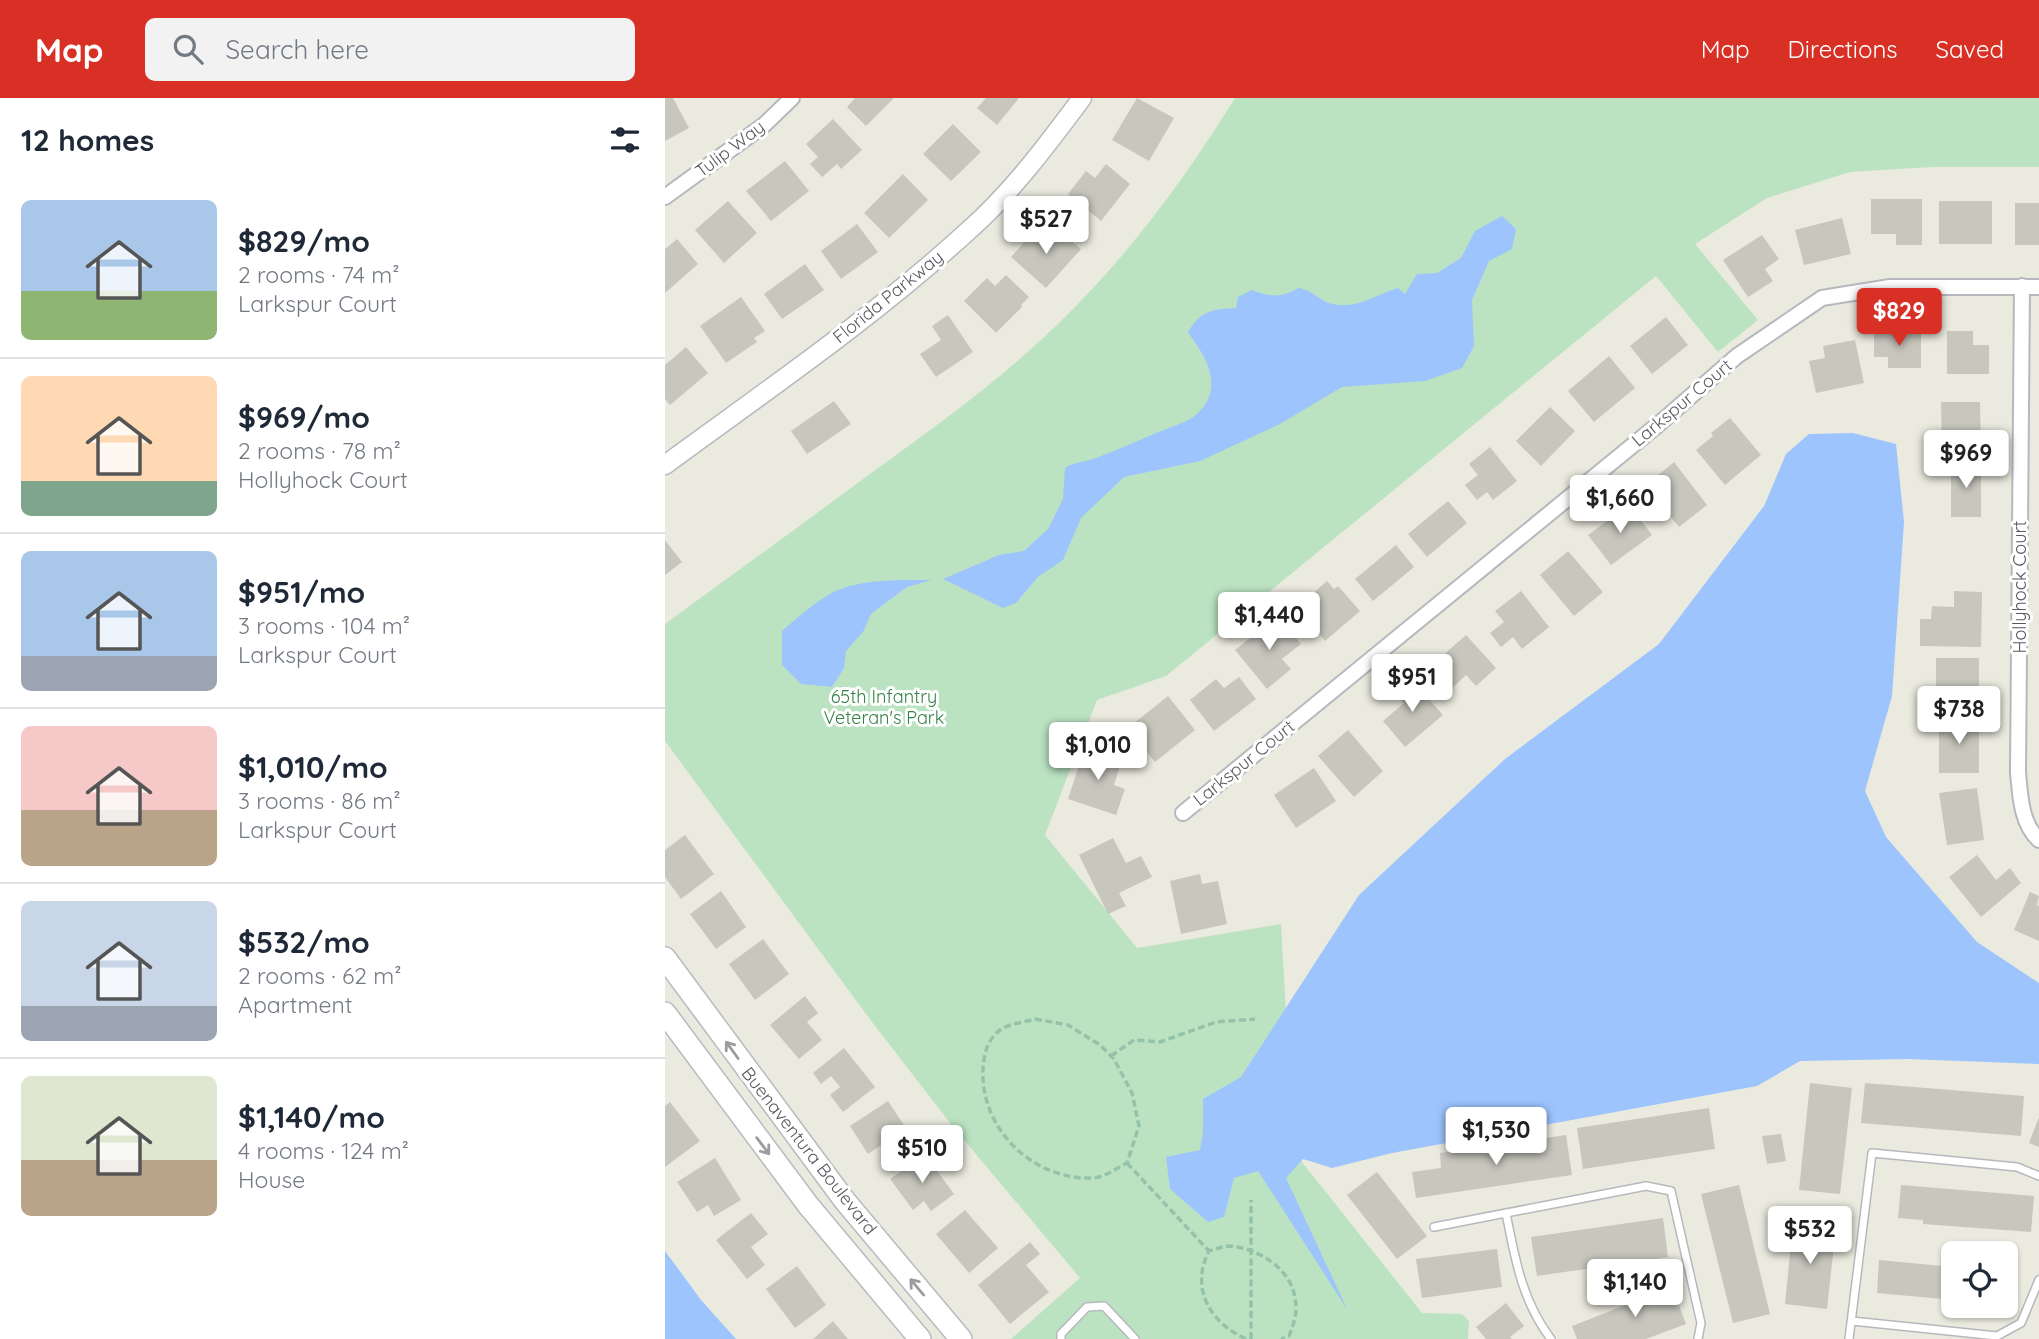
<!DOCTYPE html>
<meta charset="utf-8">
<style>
body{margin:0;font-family:Quicksand,sans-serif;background:#f2f2f3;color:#1f2937;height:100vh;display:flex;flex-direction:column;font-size:26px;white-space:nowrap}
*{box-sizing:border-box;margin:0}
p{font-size:23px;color:#747a83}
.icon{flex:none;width:38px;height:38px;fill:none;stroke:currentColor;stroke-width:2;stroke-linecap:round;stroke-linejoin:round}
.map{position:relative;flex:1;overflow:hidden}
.sheet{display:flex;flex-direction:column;background:#fff;width:665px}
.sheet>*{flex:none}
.fabs{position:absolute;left:1276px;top:1143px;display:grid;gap:14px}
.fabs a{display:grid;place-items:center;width:77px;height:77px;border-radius:10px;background:#fff;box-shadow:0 2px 5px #0004;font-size:35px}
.price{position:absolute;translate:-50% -60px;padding:0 16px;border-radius:7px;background:#fff;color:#222;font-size:23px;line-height:46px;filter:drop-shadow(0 2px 4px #0008)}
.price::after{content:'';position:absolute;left:50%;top:42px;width:21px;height:16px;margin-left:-10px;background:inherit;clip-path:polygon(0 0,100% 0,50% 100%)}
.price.on{background:#d93025;color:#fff}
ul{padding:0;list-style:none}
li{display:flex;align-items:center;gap:21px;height:175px;padding:0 21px}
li+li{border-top:2px solid #e0e1e3}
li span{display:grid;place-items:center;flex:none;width:196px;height:140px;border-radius:10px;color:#555}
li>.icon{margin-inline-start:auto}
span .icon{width:84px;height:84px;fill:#fffc;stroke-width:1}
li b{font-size:30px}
h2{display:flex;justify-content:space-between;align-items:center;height:84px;padding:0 21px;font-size:30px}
header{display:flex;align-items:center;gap:42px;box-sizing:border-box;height:98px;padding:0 35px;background:#d93025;color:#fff}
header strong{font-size:33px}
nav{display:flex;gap:38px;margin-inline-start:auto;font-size:24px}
.search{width:490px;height:63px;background:#f2f2f3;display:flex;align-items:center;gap:18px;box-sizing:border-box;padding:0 24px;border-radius:10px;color:#747a83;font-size:26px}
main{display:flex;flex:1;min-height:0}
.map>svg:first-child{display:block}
</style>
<header>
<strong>Map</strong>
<div class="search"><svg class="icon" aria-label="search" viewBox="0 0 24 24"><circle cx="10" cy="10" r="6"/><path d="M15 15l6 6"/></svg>Search here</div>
<nav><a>Map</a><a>Directions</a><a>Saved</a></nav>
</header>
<main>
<section class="sheet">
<h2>12 homes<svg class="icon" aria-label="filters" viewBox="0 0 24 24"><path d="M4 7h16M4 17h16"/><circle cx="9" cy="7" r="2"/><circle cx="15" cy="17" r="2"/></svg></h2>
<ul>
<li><span style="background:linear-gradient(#a9c7e8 65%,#8fb573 0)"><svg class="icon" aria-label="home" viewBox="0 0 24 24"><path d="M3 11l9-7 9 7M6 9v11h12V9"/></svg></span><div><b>$829/mo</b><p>2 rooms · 74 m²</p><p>Larkspur Court</p></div></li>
<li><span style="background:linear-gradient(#ffd9b3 75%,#7fa58c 0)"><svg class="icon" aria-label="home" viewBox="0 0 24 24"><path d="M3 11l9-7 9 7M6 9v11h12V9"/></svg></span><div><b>$969/mo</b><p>2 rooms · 78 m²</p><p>Hollyhock Court</p></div></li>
<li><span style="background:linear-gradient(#a9c7e8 75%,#9aa5b1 0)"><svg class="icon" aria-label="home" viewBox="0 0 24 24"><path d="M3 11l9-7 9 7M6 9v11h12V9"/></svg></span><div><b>$951/mo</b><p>3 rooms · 104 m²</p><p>Larkspur Court</p></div></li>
<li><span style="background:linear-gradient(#f6c9c9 60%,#b9a48a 0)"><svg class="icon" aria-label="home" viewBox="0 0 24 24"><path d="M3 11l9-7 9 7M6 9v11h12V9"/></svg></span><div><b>$1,010/mo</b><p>3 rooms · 86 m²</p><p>Larkspur Court</p></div></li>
<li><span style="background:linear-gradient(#c9d6e8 75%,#9aa5b1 0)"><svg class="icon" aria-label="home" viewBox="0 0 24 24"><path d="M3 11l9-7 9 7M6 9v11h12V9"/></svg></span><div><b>$532/mo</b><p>2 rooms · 62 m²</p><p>Apartment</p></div></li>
<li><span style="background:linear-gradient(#dfe7d0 60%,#b9a48a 0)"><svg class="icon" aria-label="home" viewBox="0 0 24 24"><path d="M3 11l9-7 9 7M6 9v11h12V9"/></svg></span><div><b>$1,140/mo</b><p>4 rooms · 124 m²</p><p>House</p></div></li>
</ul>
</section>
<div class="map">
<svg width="1374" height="1241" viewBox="0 0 1374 1241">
<rect width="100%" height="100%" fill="#ebeadf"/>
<path fill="#bbe3c2" d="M570,0H1374V69H1267L1185,74L1102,100L1030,146L1093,222L1053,254L991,178L501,578L432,602L380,737L472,850L616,826L629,1054L757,1215L797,1216L804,1223L803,1241H346L415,1180L289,1030L207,924L0,643V526C70,475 140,424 209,373C278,323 346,274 406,213C470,149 522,77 570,0Z"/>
<path fill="#9dc4fd" d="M837,118L851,131L847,151L824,163L807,202L809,248L797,270L760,283L677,289L615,326L535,363L459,379L416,420L398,462L373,479L351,505L338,510L278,481L334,457L359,453L383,431L398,401L400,370C409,364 420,364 431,360C451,352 471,344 491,335C502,330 517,326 527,320C561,295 544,261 523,235C534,213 548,211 571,210L573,199L587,192C604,199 618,200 633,190C647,191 655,204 668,206C691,212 712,196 733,190L740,196L752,176L772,175L796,160L810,133Z
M1188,335L1231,346L1239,424L1227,598L1200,693L1221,739L1312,844L1374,885V966L1242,961L1135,963L1092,988L727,1055L667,1070L638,1061L621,1080L682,1211L593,1073L569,1080L559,1119L543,1124L505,1091L501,1059L535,1052L538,1034V1001L576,979L694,797L840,661L994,546L1099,408L1121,356L1144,336Z
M267,482L242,489L206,516L198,534L181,553L179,570L167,589L136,586L117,567V533C136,517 160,494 185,488C211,481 240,482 267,482Z
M0,1153L36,1202L71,1241H0Z"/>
<path fill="#c8c7be" d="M0,0H8L24,30L0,43Z
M190,0H229L201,28L182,9Z
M321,0H354L332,27L312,10Z
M472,0L509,20L484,63L447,42Z
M168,21L197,52L176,71L172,66L157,79L145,66L153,59L141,46Z
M288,26L316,54L286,83L258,56Z
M120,63L144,93L106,123L81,93Z
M441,66L465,86L436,123L403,96L421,73L430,80Z
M238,76L263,102L224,140L199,115Z
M1206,101H1257V147H1231V136H1206Z
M63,103L92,135L59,165L30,132Z
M1274,103H1327V146H1274Z
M1350,105H1374V147H1350Z
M1177,120L1186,156L1139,167L1130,132Z
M192,126L213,154L176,181L156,153Z
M371,131L382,142L392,131L416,151L381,190L346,159Z
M1097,137L1114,161L1100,171L1108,183L1083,199L1058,162Z
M12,141L33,166L0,195V151Z
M140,166L159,192L117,221L99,196Z
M341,177L364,199L356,207L357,209L331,235L299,203L322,180L330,188Z
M76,199L100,233L89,240L92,244L61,265L35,228Z
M283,217L308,254L271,279L255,256L276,242L267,228Z
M1001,219L1023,247L987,276L965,248Z
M1209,233H1256V270H1223V259H1209Z
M1282,233H1308V247H1324V276H1282Z
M1190,242L1199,285L1151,295L1144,263L1160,260L1158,248Z
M21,249L43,275L5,307L0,301V267Z
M944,258L970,290L929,324L903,293Z
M169,303L186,326L142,356L126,333Z
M1276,304H1315L1316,353L1277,354Z
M885,309L910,333L876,368L851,343Z
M1065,320L1096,357L1060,387L1031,352L1048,338L1046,335Z
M825,349L852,383L828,402L822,394L812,402L800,387L813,377L804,366Z
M1009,364L1042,407L1014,429L980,388Z
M1286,366H1316V419H1286Z
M783,403L802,425L762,459L743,436Z
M964,407L987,437L946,467L923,437Z
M0,442L17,464L0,477Z
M731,447L749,469L708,503L690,481Z
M903,453L938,494L909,518L875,477Z
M662,483L669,491L673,488L695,513L660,543L631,510Z
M856,493L884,529L857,551L848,539L836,549L825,535L839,524L830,513Z
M1289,493L1317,494L1316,549L1255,548V521H1266L1267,508L1289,509Z
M613,518L636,546L617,561L626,571L602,591L570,552Z
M801,537L831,570L811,588L801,577L785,592L771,577L783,566L776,559Z
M1271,560H1314V610H1271Z
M574,579L591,601L549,633L525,602L551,581L559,590Z
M746,581L778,617L740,649L718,623L739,605L730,595Z
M503,598L530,632L490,664L463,630Z
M1274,622H1314V675H1274Z
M683,632L718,673L689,699L653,658Z
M420,649L457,661L449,687L460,691L451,717L403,701Z
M649,670L671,703L631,730L609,697Z
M1312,690L1319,742L1282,747L1274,695Z
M20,737L49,776L16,801L0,779V752Z
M448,740L461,765L476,758L487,779L454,795L461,808L443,816L414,757Z
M1312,757L1331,782L1345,770L1356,785L1316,819L1284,779Z
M535,776L537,786L553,783L562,826L516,836L505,783Z
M56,793L81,829L51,851L25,816Z
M1365,794L1374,798L1372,807L1374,808V843L1349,832Z
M98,841L124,876L90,902L64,866Z
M140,898L153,915L142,924L157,942L134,961L105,927Z
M179,950L210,989L178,1014L165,997L175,989L166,978L156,986L148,975Z
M1145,985L1187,990L1175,1096L1134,1092Z
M1200,985L1359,998L1356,1038L1196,1025Z
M223,1003L240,1029L230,1036L240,1051L225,1061L216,1047L203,1056L185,1028Z
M5,1004L35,1043L0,1069V1008Z
M1044,1010L1050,1051L918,1071L912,1030Z
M1374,1019V1049L1364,1045Z
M1116,1036L1121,1063L1102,1066L1097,1038Z
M901,1037L907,1077L751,1100L747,1074L776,1070L775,1055Z
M260,1056L289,1096L266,1113L259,1103L248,1112L225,1081Z
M50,1060L76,1102L49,1118L43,1107L32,1114L12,1084Z
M712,1074L762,1138L732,1161L682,1097Z
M1074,1087L1105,1216L1068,1225L1036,1096Z
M1236,1087L1369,1098L1366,1134L1258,1126V1122L1233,1120Z
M300,1112L333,1150L304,1175L271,1136Z
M86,1115L103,1136L86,1149L100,1167L82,1181L51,1142Z
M998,1120L1003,1159L872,1178L866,1139Z
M1128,1125L1171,1129L1162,1211L1120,1206Z
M365,1144L375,1156L361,1167L384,1194L345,1226L313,1187Z
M832,1151L837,1189L757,1200L751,1161Z
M1214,1162L1288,1169V1202L1212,1195Z
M132,1168L161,1207L130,1230L101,1191Z
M1340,1168L1349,1169L1346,1207L1340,1206Z
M1007,1189L1021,1226L981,1241H912L907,1228Z
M841,1205L859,1228L845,1239L847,1241H821L811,1229Z
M168,1223L183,1241H148Z"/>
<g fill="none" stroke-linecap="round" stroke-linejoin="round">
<g stroke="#b7b8be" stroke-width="10">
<path id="service" d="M841,1115C850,1161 857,1203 886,1241
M769,1129L981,1088L1006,1093L1036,1225L1033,1241
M1187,1223L1332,1238L1356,1225L1374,1182
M396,1241V1236L422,1209L439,1208L470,1241
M1184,1241L1207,1055L1352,1069L1374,1078"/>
</g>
<g stroke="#b7b8be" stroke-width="18">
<path id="minor" d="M0,99L99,27L127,0
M1357,188L1353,674C1355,697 1356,726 1374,742
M518,715L995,325L1072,258L1157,200L1225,189H1374"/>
</g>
<g stroke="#b7b8be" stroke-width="21">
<path id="tertiary" d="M0,367C102,292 209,219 303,133C347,94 382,47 417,0"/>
</g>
<g stroke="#b8bac1" stroke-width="24">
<path id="secondary" d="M0,860L180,1103L296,1241
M0,915L143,1107L255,1241"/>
</g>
<path stroke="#95c3a9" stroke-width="3.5" stroke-dasharray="7 3.5" stroke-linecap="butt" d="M370,921L403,927L435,947L449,961L467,995L474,1028L462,1065C452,1070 439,1080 427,1080C367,1082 315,1030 318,971C319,956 322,942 335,932C343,926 360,924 370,921Z
M446,958L469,942L495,944L551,924L590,921
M462,1065L544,1153
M581,1241C544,1224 525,1190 544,1153C551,1151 558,1148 565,1148C593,1150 626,1171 630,1200C633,1214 629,1225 624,1238L616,1241
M586,1241V1102"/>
<use href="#service" stroke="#fff" stroke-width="7"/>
<use href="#minor" stroke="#fff" stroke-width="14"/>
<use href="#tertiary" stroke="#fff" stroke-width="18"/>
<use href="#secondary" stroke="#fff" stroke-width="21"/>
</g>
<defs><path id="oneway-shaft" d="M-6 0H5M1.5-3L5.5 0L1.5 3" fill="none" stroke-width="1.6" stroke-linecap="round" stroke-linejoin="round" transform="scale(1.75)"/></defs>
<g stroke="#9b9ca0">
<use href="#oneway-shaft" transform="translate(67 952) rotate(-126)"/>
<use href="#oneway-shaft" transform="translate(98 1048) rotate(53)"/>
<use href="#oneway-shaft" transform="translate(252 1189) rotate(-130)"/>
</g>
<g text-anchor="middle" stroke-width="6" stroke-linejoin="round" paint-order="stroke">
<g font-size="18" fill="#585a60" stroke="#fff">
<text transform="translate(65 51) rotate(-37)" y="6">Tulip Way</text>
<text transform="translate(223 199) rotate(-39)" y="6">Florida Parkway</text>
<text transform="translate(1017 305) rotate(-40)" y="6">Larkspur Court</text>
<text transform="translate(1355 489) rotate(-90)" y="6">Hollyhock Court</text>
<text transform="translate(579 665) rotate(-39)" y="6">Larkspur Court</text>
<text transform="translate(144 1053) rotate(52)" y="6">Buenaventura Boulevard</text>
</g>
<g font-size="18" fill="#358245" stroke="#fff">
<text x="219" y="605">65th Infantry<tspan x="219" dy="21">Veteran's Park</tspan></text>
</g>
</g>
</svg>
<div class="fabs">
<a><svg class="icon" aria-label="locate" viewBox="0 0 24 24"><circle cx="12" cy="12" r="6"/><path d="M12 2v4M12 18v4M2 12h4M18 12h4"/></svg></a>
</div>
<b class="price" style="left:381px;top:158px">$527</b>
<b class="price on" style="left:1234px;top:250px">$829</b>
<b class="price" style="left:1301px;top:392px">$969</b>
<b class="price" style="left:955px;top:437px">$1,660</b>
<b class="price" style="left:604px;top:554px">$1,440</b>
<b class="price" style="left:747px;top:616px">$951</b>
<b class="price" style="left:1294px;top:648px">$738</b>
<b class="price" style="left:433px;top:684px">$1,010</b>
<b class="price" style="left:831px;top:1069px">$1,530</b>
<b class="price" style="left:257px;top:1087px">$510</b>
<b class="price" style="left:1145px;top:1168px">$532</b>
<b class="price" style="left:970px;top:1221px">$1,140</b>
</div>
</main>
